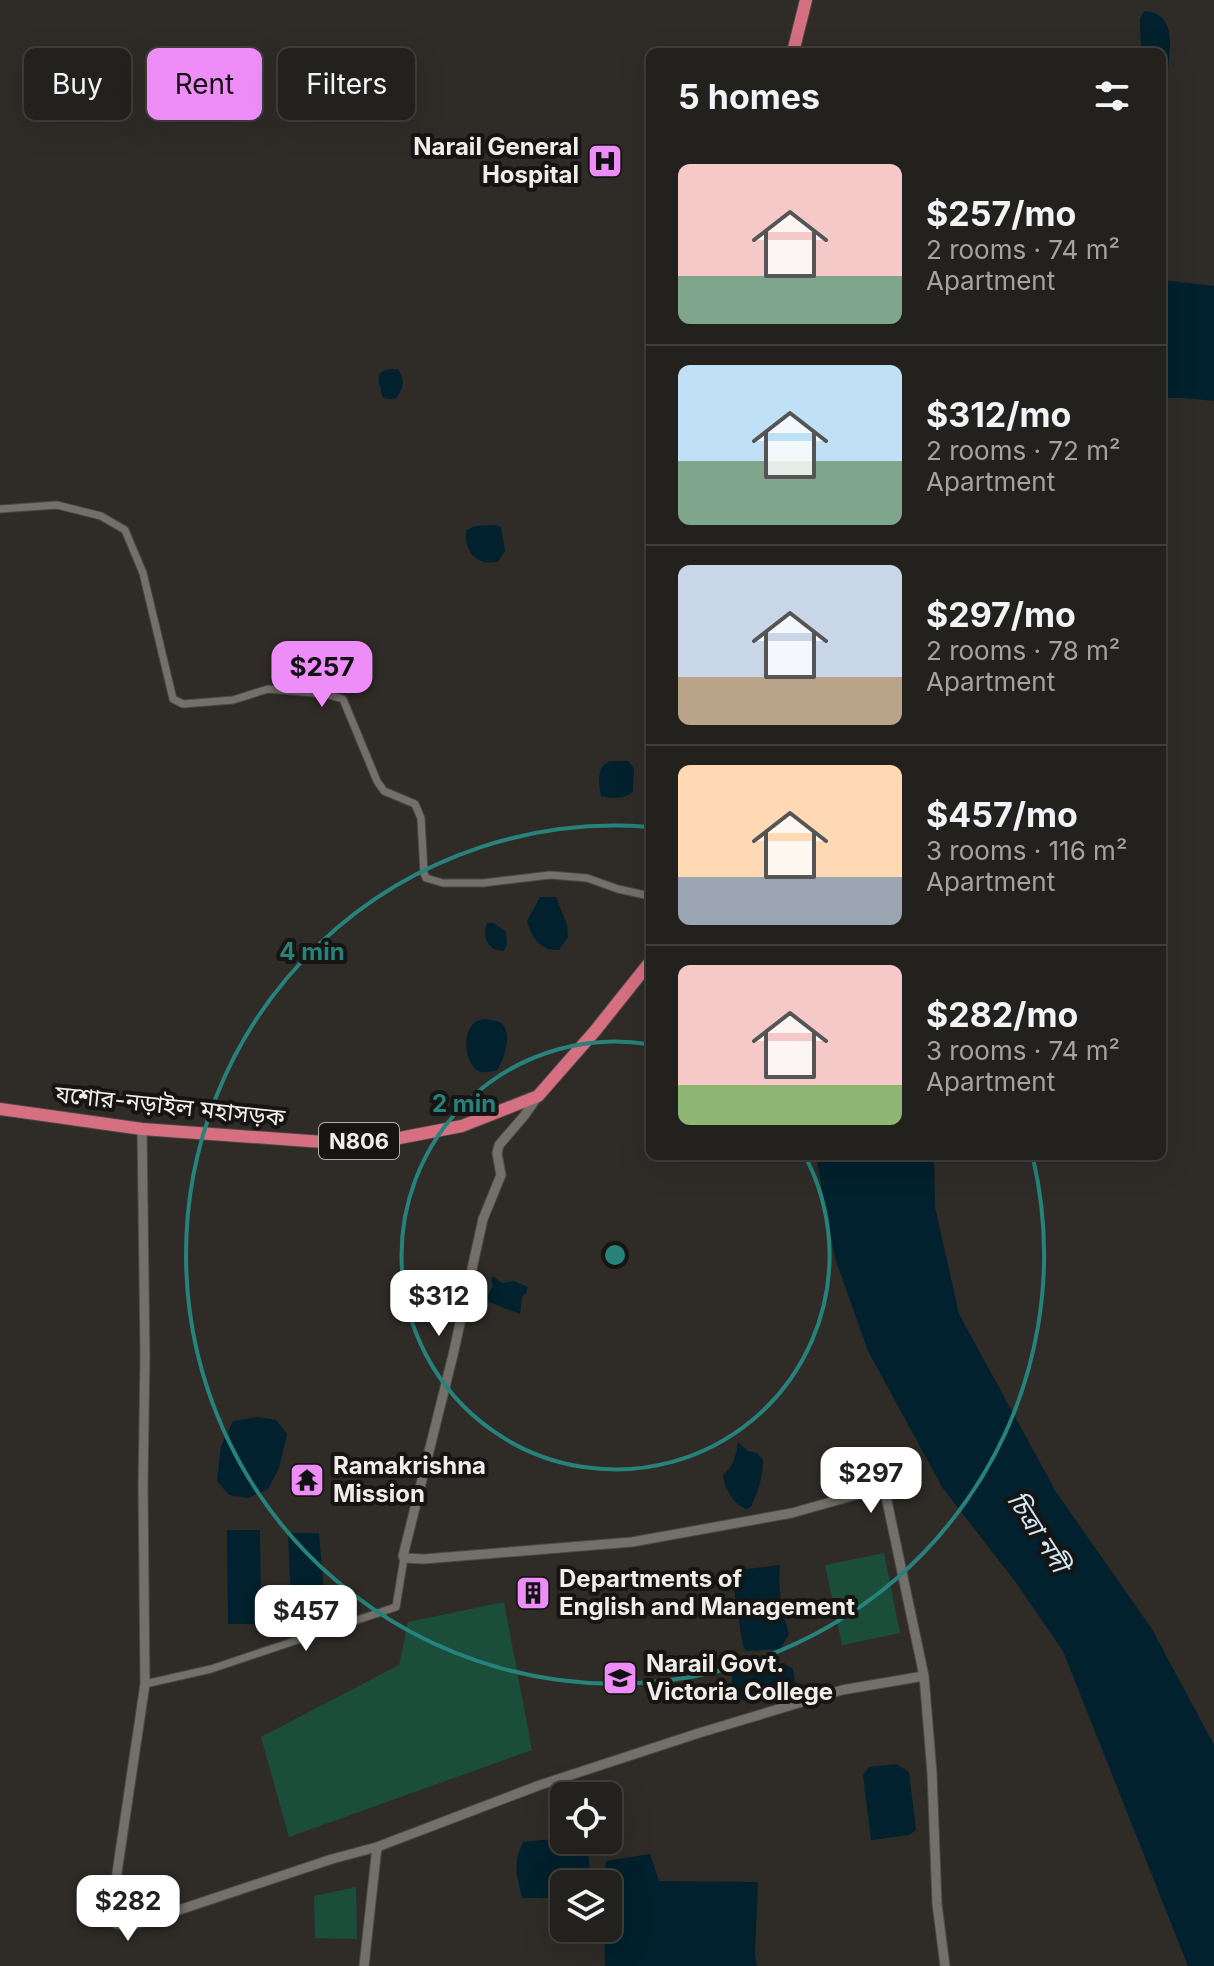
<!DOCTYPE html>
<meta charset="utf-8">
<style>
body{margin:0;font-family:Inter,"Noto Sans Bengali",sans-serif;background:#2f2e2b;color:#f1f3f6;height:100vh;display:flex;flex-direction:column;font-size:30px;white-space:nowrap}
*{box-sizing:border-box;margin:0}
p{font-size:26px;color:#a3a3a4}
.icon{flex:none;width:44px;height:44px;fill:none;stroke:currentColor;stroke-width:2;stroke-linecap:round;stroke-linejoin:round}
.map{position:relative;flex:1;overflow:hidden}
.sheet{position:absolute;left:646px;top:48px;width:520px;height:1112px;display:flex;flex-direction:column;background:#23211e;border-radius:12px;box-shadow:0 8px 32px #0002,0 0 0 2px #403e3c}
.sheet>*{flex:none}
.top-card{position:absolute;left:24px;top:48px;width:502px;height:72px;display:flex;gap:16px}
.fabs{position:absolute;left:550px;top:1782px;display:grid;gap:16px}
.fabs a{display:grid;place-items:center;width:72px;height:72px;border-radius:12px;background:#23211e;box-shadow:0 8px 32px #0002,0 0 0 2px #403e3c;font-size:40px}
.price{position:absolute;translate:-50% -68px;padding:0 18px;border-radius:16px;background:#fff;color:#222;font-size:26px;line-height:52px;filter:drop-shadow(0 2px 4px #0008)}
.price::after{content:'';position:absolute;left:50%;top:48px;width:24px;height:18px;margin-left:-12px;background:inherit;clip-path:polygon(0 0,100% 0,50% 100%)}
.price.active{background:#ee8cf8;color:#111}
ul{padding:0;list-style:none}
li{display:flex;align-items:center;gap:24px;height:200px;padding:0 32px}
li+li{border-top:2px solid #403e3c}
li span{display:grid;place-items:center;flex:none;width:224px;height:160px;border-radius:12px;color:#555}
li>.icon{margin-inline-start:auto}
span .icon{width:96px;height:96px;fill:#fffc;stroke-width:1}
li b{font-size:34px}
h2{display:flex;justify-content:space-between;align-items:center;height:96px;padding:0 32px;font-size:34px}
.pill{padding:0 28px;border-radius:12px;background:#23211e;box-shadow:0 8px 32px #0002,0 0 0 2px #403e3c;font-size:28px;line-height:72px}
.pill.active{background:#ee8cf8;color:#111}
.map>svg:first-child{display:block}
</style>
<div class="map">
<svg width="1214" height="1966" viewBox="0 0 1214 1966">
<rect width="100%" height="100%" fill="#2f2c28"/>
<path fill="#1a4e3a" d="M884,1553L900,1633L842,1645L825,1565Z
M504,1602L532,1750L289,1837L261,1737L399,1665L408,1622Z
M356,1887L357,1939L315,1938L314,1896Z"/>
<path fill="#00212d" d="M1144,11C1177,13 1170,46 1168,71L1162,74V52H1141L1140,18Z
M1162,280L1214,286V401L1184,398H1162Z
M398,369C405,380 404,388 396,398C392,399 386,400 382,396C381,394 381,391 381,389C374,372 382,369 398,369Z
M495,525L501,527L505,551L498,562C494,562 489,563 484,562C470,558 463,543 467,530L475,526Z
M611,761H628L634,768L633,792C624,799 612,799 601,796C599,783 595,766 611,761Z
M540,897H556L567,925L568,937L559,950C540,951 532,938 527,921Z
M487,923H494L506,932L507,945L503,951L494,949C485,943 483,933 487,923Z
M484,1019C490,1020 499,1020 503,1025C512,1036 504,1060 497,1070C491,1071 484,1074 478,1071C465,1064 462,1034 473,1024C475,1021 481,1020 484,1019Z
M816,1156H934L935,1207L959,1314L1056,1492L1152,1629L1214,1745V1966H1188L1063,1651L1017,1584L942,1487L868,1351L835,1258Z
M492,1277H494L502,1283L514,1281L528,1287L526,1293L522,1297L520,1314L489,1302L487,1296L493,1286L491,1280Z
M258,1417L276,1420L287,1434L279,1468L268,1489L248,1498L229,1495L217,1481L221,1446L233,1421Z
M738,1442L748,1451L757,1453L763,1460C763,1477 758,1492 751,1507L746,1509C733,1504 725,1489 723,1475C734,1466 736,1455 738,1442Z
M227,1530H260L261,1624H228Z
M288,1533H319L324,1595L291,1604Z
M780,1565C778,1591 781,1609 789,1634L780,1649L746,1651L743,1646L731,1571Z
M784,1663L793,1669L795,1683C782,1697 763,1698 744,1701C732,1693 732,1687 732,1673L757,1665Z
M896,1764L909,1772L916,1830L909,1835L871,1840L863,1775L869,1767Z
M564,1838V1840H587L591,1884H564V1898H522C517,1875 512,1865 523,1842Z
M650,1854L659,1881L758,1882L755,1954L757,1966H605L604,1928H608V1884H604L606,1861Z
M127,1887L151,1889C158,1913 144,1910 126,1916L125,1892Z"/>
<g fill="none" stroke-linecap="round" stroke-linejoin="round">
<g stroke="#4b4845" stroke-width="9">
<path id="minor" d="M0,509L57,505L101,516L125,530L143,573L173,699L183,704L233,700L268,689L325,694L343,699L377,781L384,791L415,804L421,818L424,873L426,878L443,883H483L550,875L587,878L618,889L650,896
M145,1684L211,1669L396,1607L404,1558"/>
</g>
<g stroke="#4b4845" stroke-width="11">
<path id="tertiary" d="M538,1096L524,1116L499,1145L497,1153L501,1175L483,1219L453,1355L403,1556L404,1558L424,1559L632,1542L792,1513L884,1487L924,1676L932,1773L937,1904L945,1966
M142,1129L145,1356L143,1485L145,1684L111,1913L116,1924L128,1927L332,1859L377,1847L540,1785L699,1733L842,1690L924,1676
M364,1966L377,1847"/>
</g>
<g stroke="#4b4845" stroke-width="14">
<path id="trunk" d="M793,52L806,0
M0,1109L142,1129L323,1142L389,1140L462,1126L538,1096L595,1031L650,962"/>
</g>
<use href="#minor" stroke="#73706b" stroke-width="7"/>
<use href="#tertiary" stroke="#73706b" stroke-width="9"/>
<use href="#trunk" stroke="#d66f80" stroke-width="12"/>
</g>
<g fill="none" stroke="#26827a" stroke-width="4">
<path d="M805 1156A214 214 0 1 1 648 1044"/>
<path d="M1033 1158A429 429 0 1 1 649 827"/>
</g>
<defs>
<g id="hospital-square" transform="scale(1.8)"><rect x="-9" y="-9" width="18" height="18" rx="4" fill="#ee8cf8" stroke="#161513"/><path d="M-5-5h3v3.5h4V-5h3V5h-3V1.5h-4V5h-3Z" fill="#111"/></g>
<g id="temple-square" transform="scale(1.8)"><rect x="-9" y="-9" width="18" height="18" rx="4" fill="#ee8cf8" stroke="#161513"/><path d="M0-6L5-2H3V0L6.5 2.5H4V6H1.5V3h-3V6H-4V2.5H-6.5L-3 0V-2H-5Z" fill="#111"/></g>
<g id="building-square" transform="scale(1.8)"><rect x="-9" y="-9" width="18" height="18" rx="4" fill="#ee8cf8" stroke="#161513"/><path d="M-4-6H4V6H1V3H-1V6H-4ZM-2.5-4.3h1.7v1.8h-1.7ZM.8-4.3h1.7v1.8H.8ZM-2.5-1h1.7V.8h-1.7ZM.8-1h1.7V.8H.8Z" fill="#111"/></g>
<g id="university-square" transform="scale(1.8)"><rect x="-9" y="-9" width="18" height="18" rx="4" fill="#ee8cf8" stroke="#161513"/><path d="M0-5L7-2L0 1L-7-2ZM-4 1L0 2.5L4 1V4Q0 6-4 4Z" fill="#111"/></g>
</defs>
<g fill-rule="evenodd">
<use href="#hospital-square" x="605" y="161"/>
<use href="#temple-square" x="307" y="1480"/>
<use href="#building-square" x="533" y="1593"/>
<use href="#university-square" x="620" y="1678"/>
</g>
<g text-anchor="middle" stroke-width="8" stroke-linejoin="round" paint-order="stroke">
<rect fill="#161513" stroke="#afadaa" stroke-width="2" x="319" y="1123" width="80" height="36" rx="6"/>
<g font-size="22" font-weight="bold" fill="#f0eeeb">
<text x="359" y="1149">N806</text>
</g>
<g font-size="24" font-weight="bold" fill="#f0eeeb" stroke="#161513" text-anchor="start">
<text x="579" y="155" text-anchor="end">Narail General<tspan x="579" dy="28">Hospital</tspan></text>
<text x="333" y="1474">Ramakrishna<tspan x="333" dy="28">Mission</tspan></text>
<text x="559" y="1587">Departments of<tspan x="559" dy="28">English and Management</tspan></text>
<text x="646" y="1672">Narail Govt.<tspan x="646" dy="28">Victoria College</tspan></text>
</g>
<g font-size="24" fill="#f0eeeb" stroke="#161513">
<text transform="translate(170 1106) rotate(6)" y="8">যশোর-নড়াইল মহাসড়ক</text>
</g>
<g font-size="26" font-style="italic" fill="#d1e8f3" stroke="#161513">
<text transform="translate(1038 1532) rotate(57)" y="9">চিত্রা নদী</text>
</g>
</g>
<circle cx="615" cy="1255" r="12" fill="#26827a" stroke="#161513" stroke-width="4"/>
<g font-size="24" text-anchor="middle" font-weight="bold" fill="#26827a" stroke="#161513" stroke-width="8" stroke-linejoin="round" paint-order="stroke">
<text x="312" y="960">4 min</text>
<text x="464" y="1112">2 min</text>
</g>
</svg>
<div class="fabs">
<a><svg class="icon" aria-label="locate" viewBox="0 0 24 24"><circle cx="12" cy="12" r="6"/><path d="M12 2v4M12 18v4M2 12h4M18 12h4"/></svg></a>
<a><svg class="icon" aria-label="layers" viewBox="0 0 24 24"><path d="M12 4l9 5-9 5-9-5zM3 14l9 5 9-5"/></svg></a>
</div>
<b class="price active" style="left:322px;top:709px">$257</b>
<b class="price" style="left:439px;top:1338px">$312</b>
<b class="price" style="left:871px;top:1515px">$297</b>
<b class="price" style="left:306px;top:1653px">$457</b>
<b class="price" style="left:128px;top:1943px">$282</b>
<div class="top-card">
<a class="pill">Buy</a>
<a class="pill active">Rent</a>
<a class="pill">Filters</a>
</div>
<section class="sheet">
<h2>5 homes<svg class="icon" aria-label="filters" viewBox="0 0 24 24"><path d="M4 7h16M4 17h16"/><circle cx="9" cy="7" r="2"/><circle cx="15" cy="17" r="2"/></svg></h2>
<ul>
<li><span style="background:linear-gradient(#f6c9c9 70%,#7fa58c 0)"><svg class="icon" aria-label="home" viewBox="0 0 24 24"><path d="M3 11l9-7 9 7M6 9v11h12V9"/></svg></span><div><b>$257/mo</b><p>2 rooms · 74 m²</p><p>Apartment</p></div></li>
<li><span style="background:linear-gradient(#bfe0f5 60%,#7fa58c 0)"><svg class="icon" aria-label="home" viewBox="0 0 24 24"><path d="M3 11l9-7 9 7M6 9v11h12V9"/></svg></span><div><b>$312/mo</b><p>2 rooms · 72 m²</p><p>Apartment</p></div></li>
<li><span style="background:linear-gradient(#c9d6e8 70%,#b9a48a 0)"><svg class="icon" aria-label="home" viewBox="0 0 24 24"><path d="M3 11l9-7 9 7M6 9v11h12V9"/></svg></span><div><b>$297/mo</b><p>2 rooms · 78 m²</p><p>Apartment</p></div></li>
<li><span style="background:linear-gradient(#ffd9b3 70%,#9aa5b1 0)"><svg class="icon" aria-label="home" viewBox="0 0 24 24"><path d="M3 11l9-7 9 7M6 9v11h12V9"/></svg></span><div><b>$457/mo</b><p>3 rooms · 116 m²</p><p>Apartment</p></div></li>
<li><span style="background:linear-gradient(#f6c9c9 75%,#8fb573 0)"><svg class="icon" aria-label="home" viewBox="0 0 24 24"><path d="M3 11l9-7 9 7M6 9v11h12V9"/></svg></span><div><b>$282/mo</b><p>3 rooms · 74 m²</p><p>Apartment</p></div></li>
</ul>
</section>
</div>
